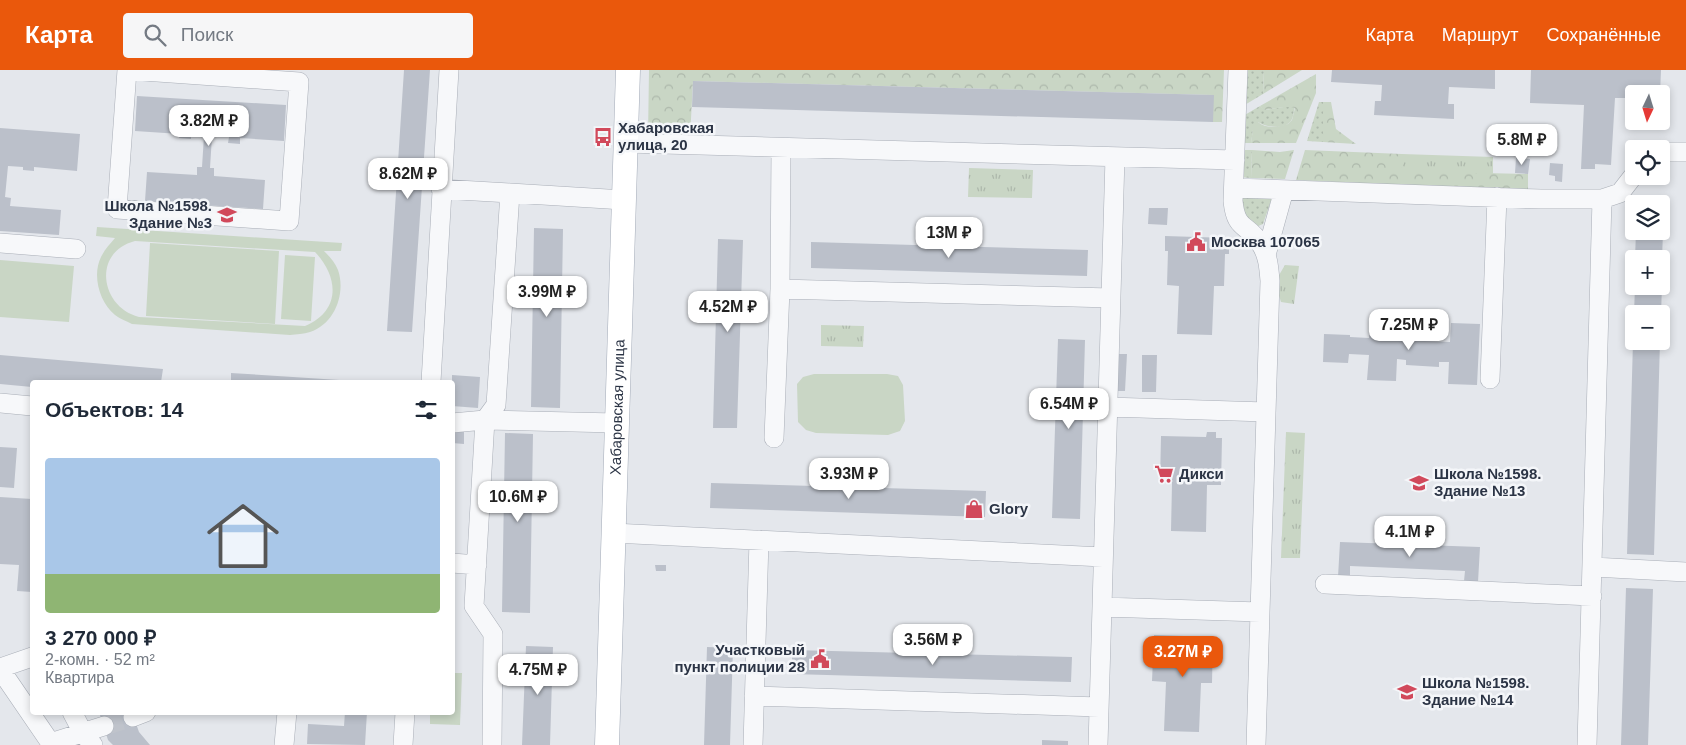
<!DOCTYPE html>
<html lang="ru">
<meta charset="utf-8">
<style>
body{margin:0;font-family:Helvetica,sans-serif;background:#f6f6f7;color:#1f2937;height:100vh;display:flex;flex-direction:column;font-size:19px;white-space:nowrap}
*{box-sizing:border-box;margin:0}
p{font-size:16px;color:#747a83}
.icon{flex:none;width:28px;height:28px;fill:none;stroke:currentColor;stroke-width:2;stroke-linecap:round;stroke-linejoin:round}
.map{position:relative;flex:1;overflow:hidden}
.details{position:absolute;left:30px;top:310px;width:425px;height:335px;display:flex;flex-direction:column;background:#fff;border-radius:5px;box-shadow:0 2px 8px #0003}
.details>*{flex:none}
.needle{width:32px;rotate:184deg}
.fabs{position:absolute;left:1625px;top:15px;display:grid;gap:10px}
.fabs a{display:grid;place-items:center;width:45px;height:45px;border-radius:5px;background:#fff;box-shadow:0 2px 8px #0003;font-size:25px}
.price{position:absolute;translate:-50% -42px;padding:0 11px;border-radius:10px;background:#fff;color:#222;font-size:16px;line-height:32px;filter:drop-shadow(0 1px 2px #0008)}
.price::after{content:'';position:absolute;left:50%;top:30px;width:15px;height:11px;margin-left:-8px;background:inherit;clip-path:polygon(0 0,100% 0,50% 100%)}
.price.active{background:#ea580c;color:#fff}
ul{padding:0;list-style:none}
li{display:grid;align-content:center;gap:10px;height:265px;padding:0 15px}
li span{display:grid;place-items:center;height:155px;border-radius:5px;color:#555}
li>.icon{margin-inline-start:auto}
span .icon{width:90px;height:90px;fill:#fffc;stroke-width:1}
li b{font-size:21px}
h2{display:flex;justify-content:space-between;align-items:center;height:60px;padding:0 15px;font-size:21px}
header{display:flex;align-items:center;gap:30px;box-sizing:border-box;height:70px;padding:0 25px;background:#ea580c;color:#fff}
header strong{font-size:24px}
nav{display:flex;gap:28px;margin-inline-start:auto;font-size:18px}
.search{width:350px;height:45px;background:#f6f6f7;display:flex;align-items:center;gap:12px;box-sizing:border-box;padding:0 18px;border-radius:5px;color:#747a83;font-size:19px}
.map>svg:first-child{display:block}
</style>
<header>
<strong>Карта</strong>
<div class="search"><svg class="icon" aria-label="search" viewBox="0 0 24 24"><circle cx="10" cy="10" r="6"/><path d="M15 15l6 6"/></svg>Поиск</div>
<nav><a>Карта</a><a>Маршрут</a><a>Сохранённые</a></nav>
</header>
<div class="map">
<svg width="1686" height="675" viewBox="0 0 1686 675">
<defs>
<pattern id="grass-dots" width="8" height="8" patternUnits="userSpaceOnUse" patternTransform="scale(1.25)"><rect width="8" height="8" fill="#c9d6c5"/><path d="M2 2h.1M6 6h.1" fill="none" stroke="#adb8ab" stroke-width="1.8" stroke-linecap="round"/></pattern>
<pattern id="forest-crowns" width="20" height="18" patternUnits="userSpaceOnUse" patternTransform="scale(1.25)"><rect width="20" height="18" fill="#c9d6c5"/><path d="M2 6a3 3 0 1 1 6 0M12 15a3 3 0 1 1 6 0" fill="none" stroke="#adb8ab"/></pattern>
<pattern id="park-tufts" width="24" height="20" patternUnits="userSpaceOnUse" patternTransform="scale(1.25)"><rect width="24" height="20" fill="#c9d6c5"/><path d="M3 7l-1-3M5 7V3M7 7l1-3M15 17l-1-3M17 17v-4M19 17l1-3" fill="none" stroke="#adb8ab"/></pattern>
</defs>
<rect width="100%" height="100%" fill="#e4e7ec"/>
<path fill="url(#grass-dots)" d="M1246,0H1264L1263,24L1243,36Z
M1319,32H1323V72L1307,71Z
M1260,36L1265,40C1273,39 1288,35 1295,37C1293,42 1294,49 1289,53C1282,59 1265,57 1258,52L1253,60L1251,73H1241L1243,46Z
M1240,80H1252L1251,108L1239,107Z
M1239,123L1273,125L1263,154L1256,157L1245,151Z"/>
<path fill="url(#forest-crowns)" d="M649,0H1224L1222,52H1213V25L693,11L690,68L648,66Z
M1264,0H1302L1263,24Z
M1316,4V23L1296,73H1251L1254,52H1258C1266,59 1278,57 1288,54L1292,50L1295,38C1289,35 1272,39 1264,40L1260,36Z
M1323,32H1331L1336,59L1356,74L1323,72Z
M1252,80L1280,82L1294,80L1285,109L1251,108Z
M1305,80L1402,84V101L1528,104V121L1296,110Z"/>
<path fill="url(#park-tufts)" d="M1402,84L1493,87V104L1402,102Z
M969,98L1033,100L1032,128L968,127Z
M1285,195L1299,196L1294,234L1281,232C1275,212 1274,213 1285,195Z
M821,255L864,256L863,277L821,276Z
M1286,362L1305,363L1300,488H1281Z"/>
<path fill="#c9d6c5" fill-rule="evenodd" d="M97,157L342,173L341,181H324C329,186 335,192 338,200C346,223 335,254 310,262C304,264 296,264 290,265L132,254C127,251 120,249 115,245C99,232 92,205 101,187C105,179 110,174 115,168L96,166ZM135,171L315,182C339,207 341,241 305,256L139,247C100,237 92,182 135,171Z
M150,173L279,181L275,254L146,246Z
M285,185L315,187L311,251L281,249Z
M0,190L74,196L69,252L0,247Z
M814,304H887L898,306L903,315L905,351L900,361L888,365L816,363L806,360L798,352L797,314L803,307Z
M453,603H462L460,655L430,654V643L452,642Z"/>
<path fill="#bbc0ca" d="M404,0H430L412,262L387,261Z
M1332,0H1495V19L1449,17L1448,34H1454V49L1374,45L1375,31H1381L1382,15L1331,12Z
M1531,0H1661L1660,24H1634V28H1615L1611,95L1595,94V99H1581L1584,35L1530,33Z
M693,11L1214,25L1213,52L692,37Z
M137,26L286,35L284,71L240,68V74L228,73L229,67L212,66L210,98H214V106L265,110L263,139L145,131L147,102L197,105V97H202L204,66L191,65V69L179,68L180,64L135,61Z
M0,58L80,64L77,101L34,97V101L23,100V97L8,96L5,127L11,128L10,136L61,140L59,165L0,161Z
M1516,88L1530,89L1528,104L1515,103Z
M1550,93L1563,94L1562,112L1555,111V106L1549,105Z
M1661,136H1664L1662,189H1635L1636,161H1661Z
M1149,138H1168L1167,155L1148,154Z
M534,158L563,159L560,338L531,337Z
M1165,166L1229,168V184H1225L1224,216H1214L1212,265L1177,264L1179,216L1167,215L1168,181H1165Z
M718,169L743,170L737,358H713Z
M811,172L1088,180L1087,206L811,198Z
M1635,216H1662L1661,244H1634Z
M1370,250L1399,251L1398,270L1450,272L1451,253L1480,254L1477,315L1448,314L1449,292H1439V297L1406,295V290L1397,289L1396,311L1367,310L1369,285L1349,284L1348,293L1323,292L1324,264L1350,265V267L1369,268Z
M1058,269L1085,270L1080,449L1052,448Z
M1633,271H1660L1654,485L1627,484Z
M1112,284H1127L1125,321H1112Z
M0,285L163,299L161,312H32V317L0,314Z
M1142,285H1157L1156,322H1142Z
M231,303L355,311V312H231Z
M452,305L480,307L478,338L452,336Z
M452,360L464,361V374L452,373Z
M1207,362H1216V368H1222L1221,415H1207L1206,462L1171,461L1172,413H1160L1161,366L1206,367Z
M505,363L533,364L530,543L502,542Z
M0,377L17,378L14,418L0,417Z
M711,413L986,421L985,447L710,438Z
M0,427L32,429V522L17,521L19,495L0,494Z
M1340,472L1480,477L1478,512L1464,511L1465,501L1350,496V507H1338Z
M655,495H666V501H656Z
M1626,518L1653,519L1648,675H1621Z
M1154,565L1213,567L1212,613H1201L1199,662L1164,661L1166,612L1152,611Z
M526,576L553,577L550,675H522Z
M707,577L733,578L730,675H704Z
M792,580L1072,587L1071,612L792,604Z
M99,642H132L139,662L150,675H113L108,670Z
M345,642H367L365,675L307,674L308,654L344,656Z
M1042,670L1068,671V675H1042Z"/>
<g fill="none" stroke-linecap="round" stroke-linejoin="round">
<path stroke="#bfc3cb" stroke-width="19" stroke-dasharray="19 9" stroke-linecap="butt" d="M104,656L133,647"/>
<g stroke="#a9aeb7" stroke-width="20">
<path id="minor" d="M127,0L117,139L289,151L299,12L129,0
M1238,0L1233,131C1236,161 1247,153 1260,173C1268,184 1269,198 1270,211L1256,675
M626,73L1235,90
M1661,82H1686
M1234,118L1541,129H1602L1620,123L1634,105
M441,119L510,123
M0,173L76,179
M1266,185L1284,120
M780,219L1111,228
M1490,309L1497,127
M431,312L449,0
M0,333L32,336
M1108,337L1266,342
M452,353L485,350L616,353
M774,368L780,219L781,78
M613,463L1103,487
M452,493L477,495
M1593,497L1686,502
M1325,514L1592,526
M1102,537L1260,542
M0,598L32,587
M0,599L52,675
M754,626L1099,637
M72,642L83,663L93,675
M133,647L146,642
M50,673L104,656
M284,675L287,642
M403,675L405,642
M492,675L493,564L474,536L485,350L496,335L510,123L624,130
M753,675L759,470
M1098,675L1115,87
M1587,675L1602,129"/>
</g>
<g stroke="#a3abb8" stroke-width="25">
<g id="major">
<path id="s1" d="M607,675L628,0"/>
</g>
</g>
<use href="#minor" stroke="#f7f8fa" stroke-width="19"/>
<use href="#major" stroke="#fff" stroke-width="24"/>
</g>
<defs>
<g id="bus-bare" transform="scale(1.5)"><path d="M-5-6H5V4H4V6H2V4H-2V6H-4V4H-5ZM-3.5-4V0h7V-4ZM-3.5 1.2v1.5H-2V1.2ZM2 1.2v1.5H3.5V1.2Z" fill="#d1495b" stroke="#f4f6f9" stroke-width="2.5" paint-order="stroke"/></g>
<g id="school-bare" transform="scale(1.5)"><path d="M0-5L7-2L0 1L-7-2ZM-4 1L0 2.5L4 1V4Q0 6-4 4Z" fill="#d1495b" stroke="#f4f6f9" stroke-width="2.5" paint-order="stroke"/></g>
<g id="civic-bare" transform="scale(1.5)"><path d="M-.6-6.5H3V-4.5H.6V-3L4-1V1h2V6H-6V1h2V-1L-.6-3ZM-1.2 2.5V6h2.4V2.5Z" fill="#d1495b" stroke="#f4f6f9" stroke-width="2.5" paint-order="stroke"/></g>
<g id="supermarket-bare" transform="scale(1.5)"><path d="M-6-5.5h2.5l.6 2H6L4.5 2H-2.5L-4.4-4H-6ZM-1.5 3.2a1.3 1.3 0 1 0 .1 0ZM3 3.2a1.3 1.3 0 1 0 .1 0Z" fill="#d1495b" stroke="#f4f6f9" stroke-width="2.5" paint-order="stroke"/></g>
<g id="shop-bare" transform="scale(1.5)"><path d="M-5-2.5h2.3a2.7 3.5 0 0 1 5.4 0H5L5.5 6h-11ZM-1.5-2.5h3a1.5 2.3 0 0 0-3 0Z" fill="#d1495b" stroke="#f4f6f9" stroke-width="2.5" paint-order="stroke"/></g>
</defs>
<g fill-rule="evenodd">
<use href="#bus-bare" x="603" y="67"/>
<use href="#school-bare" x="227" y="145"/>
<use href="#civic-bare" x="1196" y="172"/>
<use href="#supermarket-bare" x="1164" y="404"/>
<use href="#school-bare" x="1419" y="413"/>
<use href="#shop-bare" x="974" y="439"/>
<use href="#civic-bare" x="820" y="589"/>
<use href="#school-bare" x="1407" y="622"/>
</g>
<g text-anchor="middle" stroke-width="5" stroke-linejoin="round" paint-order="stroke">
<g font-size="15" font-weight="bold" fill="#2b3445" stroke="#f4f6f9" text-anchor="start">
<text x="618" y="63">Хабаровская<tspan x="618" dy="17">улица, 20</tspan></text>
<text x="212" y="141" text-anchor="end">Школа №1598.<tspan x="212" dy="17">Здание №3</tspan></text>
<text x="1211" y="177">Москва 107065</text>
<text x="1179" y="409">Дикси</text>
<text x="1434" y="409">Школа №1598.<tspan x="1434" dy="17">Здание №13</tspan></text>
<text x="989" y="444">Glory</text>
<text x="805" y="585" text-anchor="end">Участковый<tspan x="805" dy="17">пункт полиции 28</tspan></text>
<text x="1422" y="618">Школа №1598.<tspan x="1422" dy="17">Здание №14</tspan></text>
</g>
<g font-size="15" fill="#2b3445" stroke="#f4f6f9">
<text dy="5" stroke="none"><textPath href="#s1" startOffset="338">Хабаровская улица</textPath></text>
</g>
</g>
</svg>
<div class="fabs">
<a><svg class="needle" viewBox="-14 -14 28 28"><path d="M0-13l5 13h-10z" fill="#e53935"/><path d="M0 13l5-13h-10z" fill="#747a83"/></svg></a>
<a><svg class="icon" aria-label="locate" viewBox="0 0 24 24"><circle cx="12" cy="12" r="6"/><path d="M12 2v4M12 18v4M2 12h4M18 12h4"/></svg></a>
<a><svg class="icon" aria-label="layers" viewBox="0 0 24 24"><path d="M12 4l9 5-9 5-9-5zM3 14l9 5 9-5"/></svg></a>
<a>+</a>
<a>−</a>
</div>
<b class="price" style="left:209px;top:77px">3.82M ₽</b>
<b class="price" style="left:1522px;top:96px">5.8M ₽</b>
<b class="price" style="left:408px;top:130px">8.62M ₽</b>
<b class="price" style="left:949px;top:189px">13M ₽</b>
<b class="price" style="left:547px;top:248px">3.99M ₽</b>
<b class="price" style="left:728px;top:263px">4.52M ₽</b>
<b class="price" style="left:1409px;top:281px">7.25M ₽</b>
<b class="price" style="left:1069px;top:360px">6.54M ₽</b>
<b class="price" style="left:849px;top:430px">3.93M ₽</b>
<b class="price" style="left:518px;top:453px">10.6M ₽</b>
<b class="price" style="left:1410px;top:488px">4.1M ₽</b>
<b class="price" style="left:933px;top:596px">3.56M ₽</b>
<b class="price active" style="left:1183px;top:608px">3.27M ₽</b>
<b class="price" style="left:538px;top:626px">4.75M ₽</b>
<section class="details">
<h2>Объектов: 14<svg class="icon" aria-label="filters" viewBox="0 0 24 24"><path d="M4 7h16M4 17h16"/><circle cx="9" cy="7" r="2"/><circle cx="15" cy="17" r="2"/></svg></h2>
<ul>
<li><span style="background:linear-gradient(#a9c7e8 75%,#8fb573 0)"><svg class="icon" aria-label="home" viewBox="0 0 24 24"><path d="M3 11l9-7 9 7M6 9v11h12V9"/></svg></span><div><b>3 270 000 ₽</b><p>2-комн. · 52 m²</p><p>Квартира</p></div></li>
</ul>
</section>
</div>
